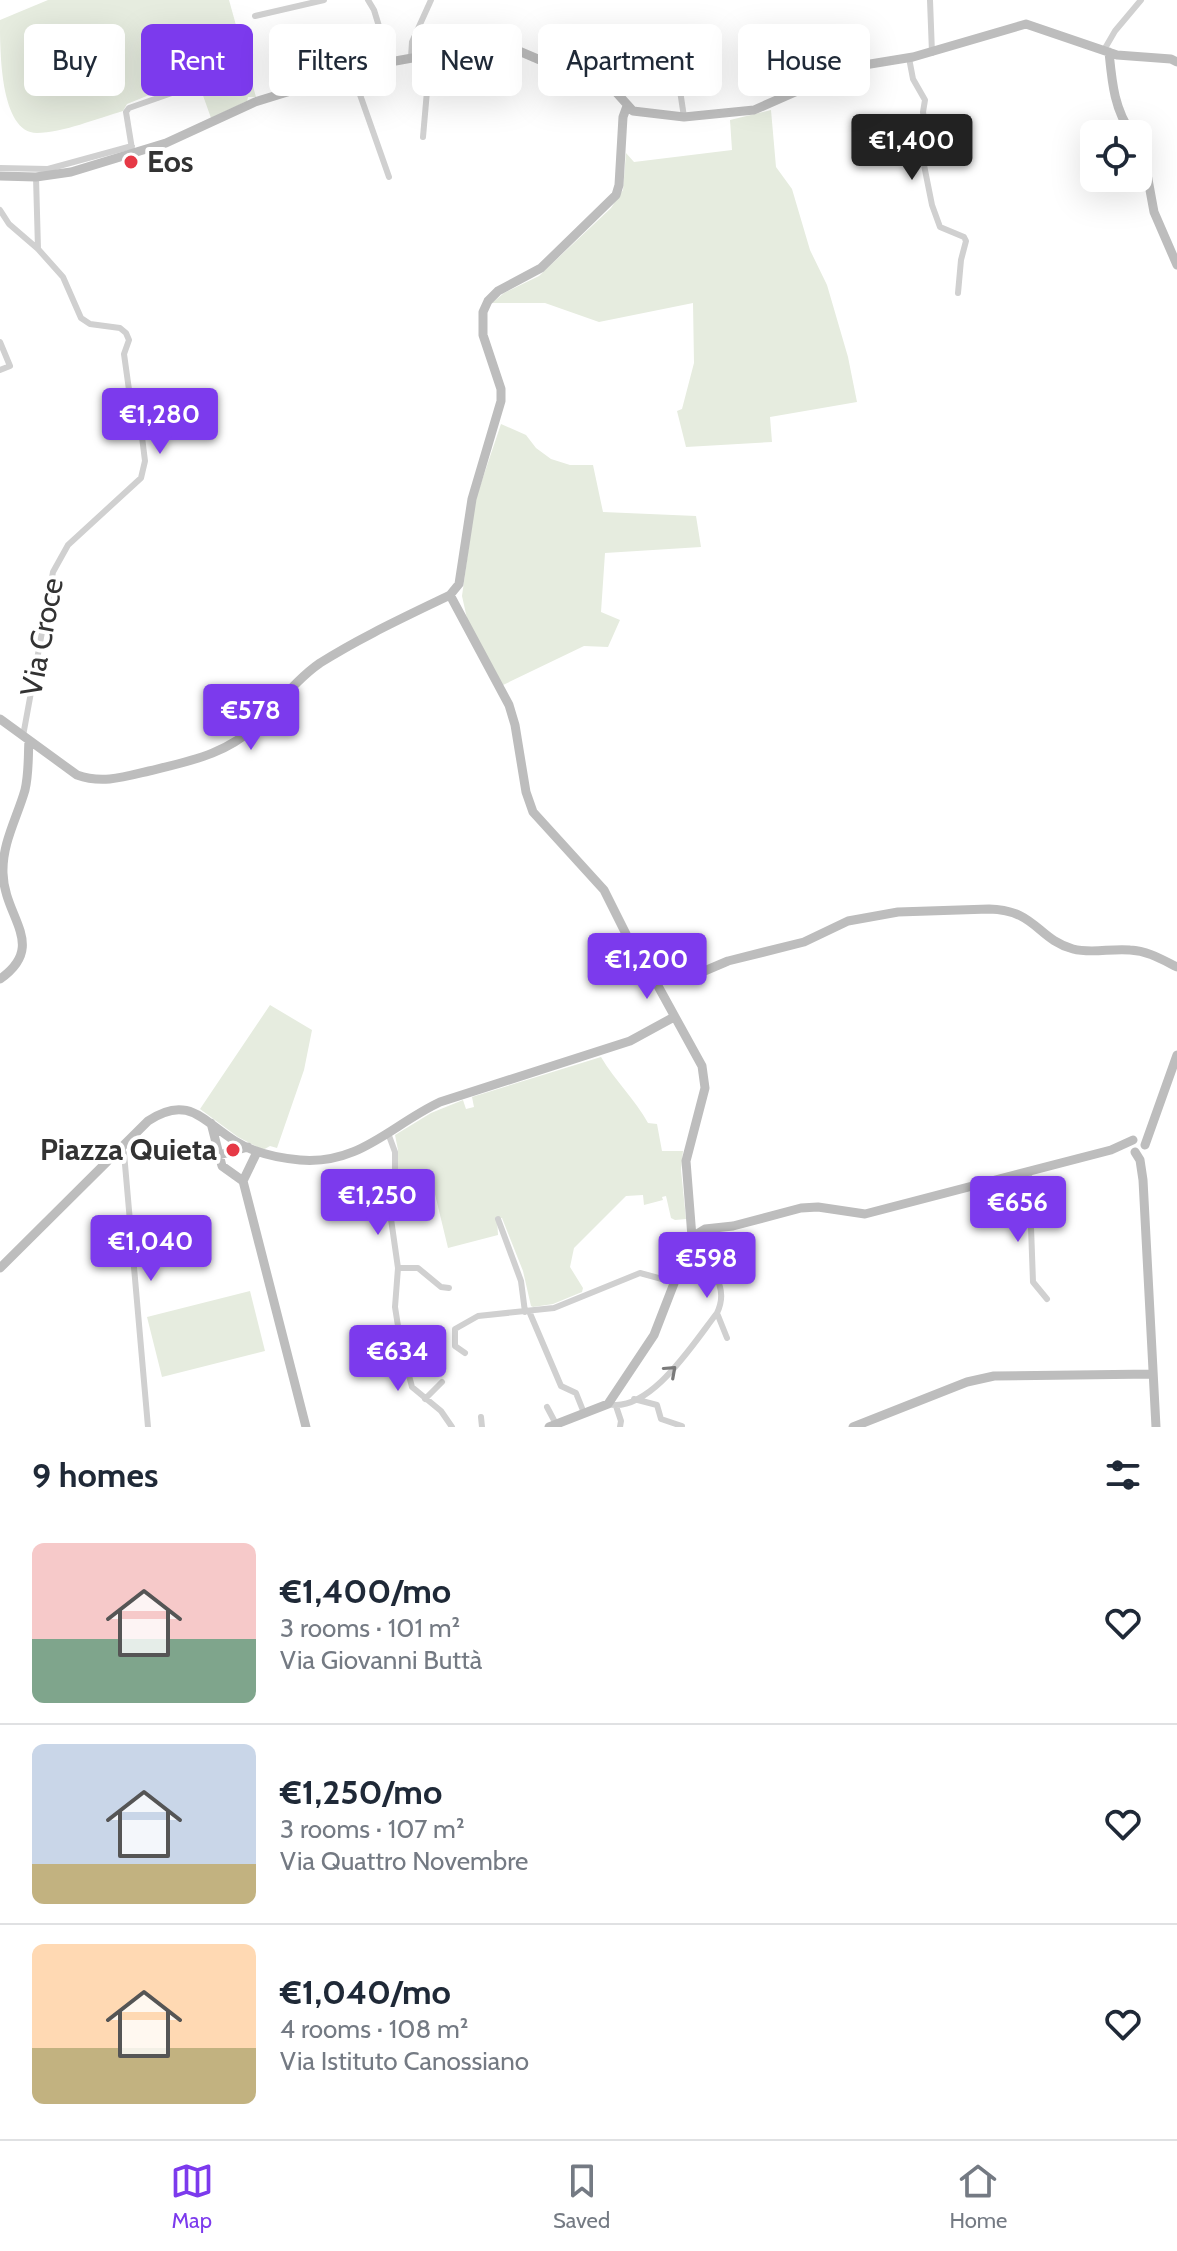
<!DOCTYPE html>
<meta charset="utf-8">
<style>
body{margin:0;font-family:Cabin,sans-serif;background:#f2f2f3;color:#1f2937;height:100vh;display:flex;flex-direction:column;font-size:30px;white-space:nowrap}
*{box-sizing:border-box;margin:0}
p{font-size:26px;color:#747a83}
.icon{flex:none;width:44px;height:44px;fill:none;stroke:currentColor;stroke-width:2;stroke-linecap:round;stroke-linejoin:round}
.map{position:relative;height:1427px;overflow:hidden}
.panel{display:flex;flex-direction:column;background:#fff;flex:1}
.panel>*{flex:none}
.hud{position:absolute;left:24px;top:24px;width:1130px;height:72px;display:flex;gap:16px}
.tools{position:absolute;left:1080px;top:120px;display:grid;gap:16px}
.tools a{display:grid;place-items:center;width:72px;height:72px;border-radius:12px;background:#fff;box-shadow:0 8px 32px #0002;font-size:40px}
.price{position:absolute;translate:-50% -68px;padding:0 18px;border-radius:8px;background:#7c3aed;color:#fff;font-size:26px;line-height:52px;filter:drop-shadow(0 2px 4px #0008)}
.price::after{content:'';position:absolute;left:50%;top:48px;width:24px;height:18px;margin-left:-12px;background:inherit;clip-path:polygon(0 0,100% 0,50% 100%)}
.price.active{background:#222;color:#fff}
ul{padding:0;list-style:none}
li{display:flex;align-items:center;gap:24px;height:200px;padding:0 32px}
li+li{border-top:2px solid #e0e1e3}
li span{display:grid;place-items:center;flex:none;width:224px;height:160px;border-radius:12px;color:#555}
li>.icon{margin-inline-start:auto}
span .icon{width:96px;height:96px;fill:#fffc;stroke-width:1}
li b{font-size:34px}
h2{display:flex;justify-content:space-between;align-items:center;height:96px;padding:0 32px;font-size:34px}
.chip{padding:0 28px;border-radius:12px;background:#fff;box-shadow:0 8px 32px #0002;font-size:28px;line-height:72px}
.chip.active{background:#7c3aed;color:#fff}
.menu{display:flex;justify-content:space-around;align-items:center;height:112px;border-top:2px solid #e0e1e3;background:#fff;font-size:22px;color:#747a83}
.menu a{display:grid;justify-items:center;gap:4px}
.menu .active{color:#7c3aed}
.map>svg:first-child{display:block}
</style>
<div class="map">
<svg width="1177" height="1427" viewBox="0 0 1177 1427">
<rect width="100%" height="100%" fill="#fff"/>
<path fill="#e6ecdf" d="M48,0H229L256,97H248L247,101L211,118L200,87L198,72L186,80L127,104L123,111C98,118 62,133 37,133C0,133 0,51 0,20Z
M771,110L776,167L792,189L810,250L827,285L848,357L857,402L770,417L772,442L686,447L677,411L682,409L694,363L693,303L599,322L545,303H492L504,293L539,276L611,208L623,190L626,153L634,162L732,150L730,120Z
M501,424L526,435L536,448L551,459L570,465H593L603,512L696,516L701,547L605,553L601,612L620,620L608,647L584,646L503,685L468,623L462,596L475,501Z
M270,1005L312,1030L304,1070L277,1148L270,1146L263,1150L238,1137L200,1109Z
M601,1057C615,1081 635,1099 648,1123L657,1124L662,1151H683L681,1170L686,1219L675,1220L671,1218L666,1196L662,1197L663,1200L644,1205L643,1195L626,1196L574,1248L570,1267L583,1288L582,1292L553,1304L533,1307L531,1306L523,1271L502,1218L497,1219L498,1235L448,1248L434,1190L397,1199L398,1150L395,1135L431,1113L463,1100L466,1109L474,1107L472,1097Z
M250,1291L265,1351L162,1377L147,1317Z"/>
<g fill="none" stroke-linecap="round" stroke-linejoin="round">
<path stroke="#d0d0d0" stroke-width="6" d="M368,0L374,10L390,62
M930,0L932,53
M255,16L324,0
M1104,50L1115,31L1141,0
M411,58L412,42L431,0
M909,58L913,79L925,100L923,112L926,131L922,155L932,205L940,227L964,237L966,241L961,260L958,293
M676,64L684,117
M352,72L389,177
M423,137L429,68L427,54
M132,149L126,112L129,108L192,86L197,79
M0,168L48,169L132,146
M36,177L38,249
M0,210L9,224L38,249L63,277L81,318L90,324L120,328L126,333L129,340L124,354L130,397L142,437L145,461L141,478L68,545L53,572L23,736
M0,342L10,366L0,370
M388,1133L395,1152V1190L391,1219L398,1268L395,1307L401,1345L412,1387L441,1411L452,1427
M121,1147L124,1153L148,1427
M1029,1172L1033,1282L1047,1299
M498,1219L521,1281L525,1312
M684,1252C710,1261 730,1286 717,1313L727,1338
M398,1268H418L441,1287L449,1288
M529,1311L561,1386L576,1393L584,1413
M465,1353L455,1346V1329L478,1316L554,1308L640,1273L673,1282
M425,1399L442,1382
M634,1399L657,1405L661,1419L682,1426
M608,1404C650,1414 695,1341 717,1313
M616,1406L621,1421L620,1427
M547,1407L556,1424
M481,1417L482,1427"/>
<path stroke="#bdbdbd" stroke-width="9" d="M1109,52C1112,82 1114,109 1132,134
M1138,142L1143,152L1154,212L1177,265
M0,176L36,177L71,172L166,143L255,102L352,72L390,62L484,45L507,46L540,60L588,66L606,81L633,111L684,117L754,110L852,67L913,57L1026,24L1117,55L1171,59L1177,62
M450,595L509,705L515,725L526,792L533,812L604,890L632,946L644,964L657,976L658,986L702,1066L705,1088L686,1161L692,1237L654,1335L608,1404L549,1427
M0,719L77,775C102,784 124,777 149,771C190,761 228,754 259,723C279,703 297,679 320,663C361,637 407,616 450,595L459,584L472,499L501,401V389L483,335V312L488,301L498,291L541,268L616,195L619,185L623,117L627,106
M657,976L688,978L728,961L804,942L848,921L898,912L989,909C1036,910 1037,939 1073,949C1092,954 1111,948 1130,950C1148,951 1161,959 1177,967
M0,979C48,945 4,918 3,873C2,843 17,818 25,790C29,773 28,756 29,740
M211,1123L222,1166L243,1181
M1145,1145L1177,1055
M1135,1152L1140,1160L1143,1180L1156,1427
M219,1155L248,1147
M243,1181L306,1427
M243,1181L257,1152
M692,1237L705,1229L733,1226L801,1208L818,1207L865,1214L1111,1150L1133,1140
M0,1268L148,1121C188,1094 203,1121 235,1141C254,1153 278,1158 300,1160C360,1165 391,1125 440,1102L630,1041L674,1017
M853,1427L967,1382L994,1376L1153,1374"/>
</g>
<defs><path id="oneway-chevron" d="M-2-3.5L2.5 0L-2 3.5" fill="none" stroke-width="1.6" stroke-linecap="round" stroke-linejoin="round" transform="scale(2)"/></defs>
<use stroke="#7a7a7a" href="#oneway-chevron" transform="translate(671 1371) rotate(-42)"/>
<g fill="#e63946" stroke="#fff" stroke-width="3">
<circle cx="131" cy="162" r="8"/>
<circle cx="233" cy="1150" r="8"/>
</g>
<g text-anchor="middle" stroke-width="8" stroke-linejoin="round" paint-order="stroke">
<g font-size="30" font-weight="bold" fill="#333" stroke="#fff" text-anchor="start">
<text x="147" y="172">Eos</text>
<text x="217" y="1160" text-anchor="end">Piazza Quieta</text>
</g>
<g font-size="30" fill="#333" stroke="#fff">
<text transform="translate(42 637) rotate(-79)" y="10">Via Croce</text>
</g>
</g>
</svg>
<div class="tools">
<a><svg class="icon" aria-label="locate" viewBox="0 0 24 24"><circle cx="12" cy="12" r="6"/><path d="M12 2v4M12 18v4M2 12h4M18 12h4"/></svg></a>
</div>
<b class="price active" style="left:912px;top:182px">€1,400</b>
<b class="price" style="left:160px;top:456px">€1,280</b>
<b class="price" style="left:251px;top:752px">€578</b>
<b class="price" style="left:647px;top:1001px">€1,200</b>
<b class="price" style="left:378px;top:1237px">€1,250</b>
<b class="price" style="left:1018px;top:1244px">€656</b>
<b class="price" style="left:151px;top:1283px">€1,040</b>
<b class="price" style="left:707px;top:1300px">€598</b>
<b class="price" style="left:398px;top:1393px">€634</b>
<div class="hud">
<a class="chip">Buy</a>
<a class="chip active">Rent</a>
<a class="chip">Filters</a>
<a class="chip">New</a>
<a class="chip">Apartment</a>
<a class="chip">House</a>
</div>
</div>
<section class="panel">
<h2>9 homes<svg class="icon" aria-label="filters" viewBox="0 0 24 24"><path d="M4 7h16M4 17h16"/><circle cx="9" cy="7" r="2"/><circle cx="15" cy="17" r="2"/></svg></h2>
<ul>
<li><span style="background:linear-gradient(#f6c9c9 60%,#7fa58c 0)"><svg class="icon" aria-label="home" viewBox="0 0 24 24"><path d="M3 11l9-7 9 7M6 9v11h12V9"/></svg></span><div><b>€1,400/mo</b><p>3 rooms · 101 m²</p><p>Via Giovanni Buttà</p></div><svg class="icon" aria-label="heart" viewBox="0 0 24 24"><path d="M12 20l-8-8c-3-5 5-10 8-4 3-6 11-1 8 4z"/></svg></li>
<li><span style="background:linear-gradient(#c9d6e8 75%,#c2b280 0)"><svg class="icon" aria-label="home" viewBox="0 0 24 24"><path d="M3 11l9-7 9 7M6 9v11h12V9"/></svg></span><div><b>€1,250/mo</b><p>3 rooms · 107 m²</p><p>Via Quattro Novembre</p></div><svg class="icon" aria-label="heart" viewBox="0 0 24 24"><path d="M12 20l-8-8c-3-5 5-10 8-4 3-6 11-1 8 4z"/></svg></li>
<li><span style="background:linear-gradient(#ffd9b3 65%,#c2b280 0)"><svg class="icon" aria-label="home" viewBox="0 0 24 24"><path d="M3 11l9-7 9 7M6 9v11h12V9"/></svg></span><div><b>€1,040/mo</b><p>4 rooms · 108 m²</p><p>Via Istituto Canossiano</p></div><svg class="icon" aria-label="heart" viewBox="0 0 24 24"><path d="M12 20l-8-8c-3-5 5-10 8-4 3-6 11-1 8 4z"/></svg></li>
</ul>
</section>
<nav class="menu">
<a class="active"><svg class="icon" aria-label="map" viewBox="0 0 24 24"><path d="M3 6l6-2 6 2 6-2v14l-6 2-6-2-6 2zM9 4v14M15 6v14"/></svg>Map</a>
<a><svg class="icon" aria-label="saved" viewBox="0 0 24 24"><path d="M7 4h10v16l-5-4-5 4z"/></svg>Saved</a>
<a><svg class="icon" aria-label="home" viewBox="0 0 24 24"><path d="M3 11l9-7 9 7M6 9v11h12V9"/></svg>Home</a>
</nav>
